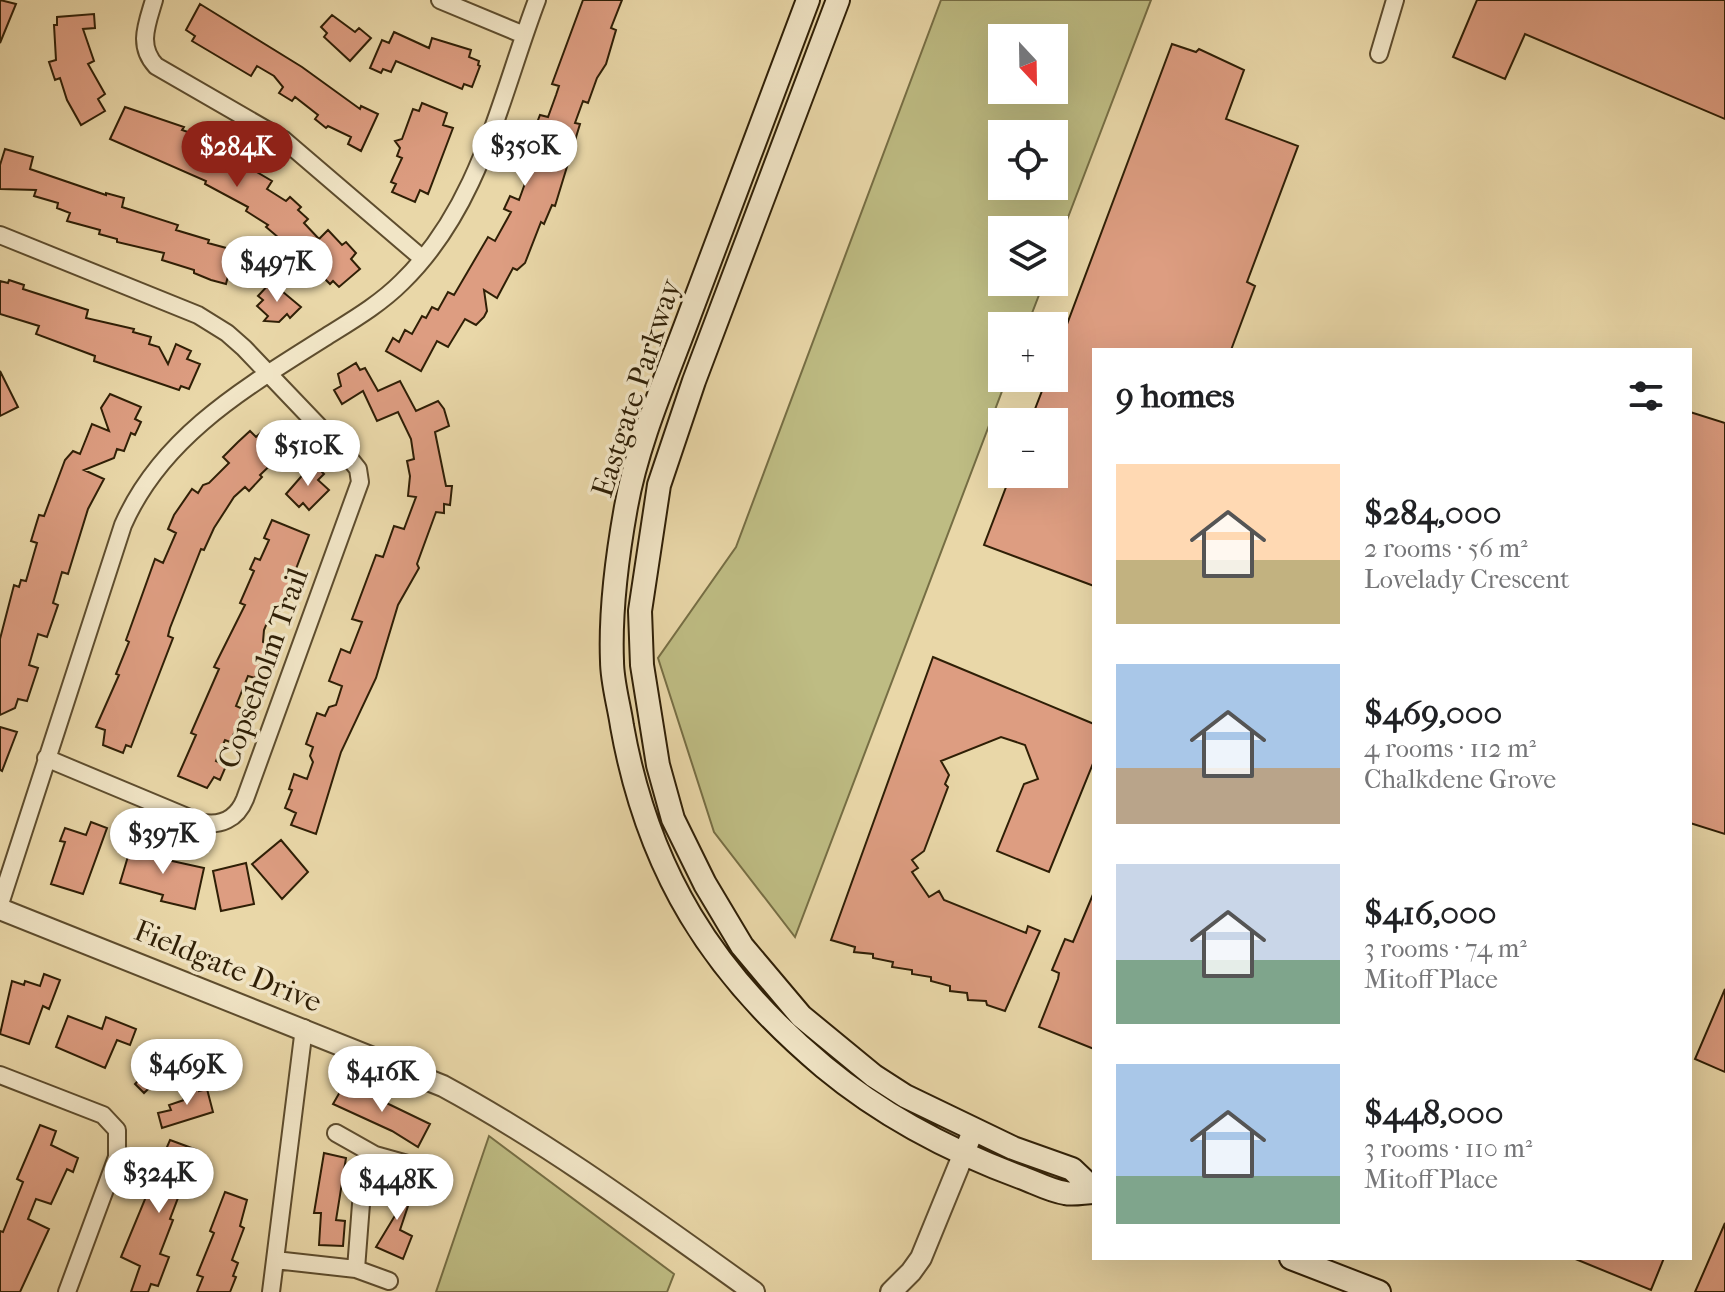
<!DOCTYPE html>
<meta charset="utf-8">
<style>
body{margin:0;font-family:"IM FELL French Canon",serif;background:#f6f6f6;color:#202124;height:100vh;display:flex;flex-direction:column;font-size:30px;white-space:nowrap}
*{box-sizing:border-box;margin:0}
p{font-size:26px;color:#757577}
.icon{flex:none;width:44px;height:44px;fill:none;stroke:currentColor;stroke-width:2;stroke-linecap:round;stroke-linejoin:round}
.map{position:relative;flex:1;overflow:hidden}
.side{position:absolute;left:1092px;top:348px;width:600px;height:912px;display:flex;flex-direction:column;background:#fff;border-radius:0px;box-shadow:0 8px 32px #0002}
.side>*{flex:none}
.needle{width:52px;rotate:158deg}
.fabs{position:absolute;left:988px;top:24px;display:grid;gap:16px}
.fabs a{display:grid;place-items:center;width:80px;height:80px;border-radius:0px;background:#fff;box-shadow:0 8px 32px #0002;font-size:40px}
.price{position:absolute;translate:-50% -68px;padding:0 18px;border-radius:28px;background:#fff;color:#222;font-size:26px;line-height:52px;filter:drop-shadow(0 2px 4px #0008)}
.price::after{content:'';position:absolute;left:50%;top:48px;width:24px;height:18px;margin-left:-12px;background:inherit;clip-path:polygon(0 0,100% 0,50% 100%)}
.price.active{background:#8f2418;color:#fff}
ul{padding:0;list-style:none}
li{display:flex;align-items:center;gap:24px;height:200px;padding:0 24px}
li span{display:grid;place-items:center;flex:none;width:224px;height:160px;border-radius:0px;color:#555}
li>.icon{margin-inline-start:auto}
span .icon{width:96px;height:96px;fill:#fffc;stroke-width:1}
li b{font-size:34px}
h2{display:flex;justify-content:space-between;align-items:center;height:96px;padding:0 24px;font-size:34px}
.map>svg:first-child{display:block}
</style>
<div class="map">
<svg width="1725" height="1292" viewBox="0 0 1725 1292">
<rect width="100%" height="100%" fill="#e9d7a8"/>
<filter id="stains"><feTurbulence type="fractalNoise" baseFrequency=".0025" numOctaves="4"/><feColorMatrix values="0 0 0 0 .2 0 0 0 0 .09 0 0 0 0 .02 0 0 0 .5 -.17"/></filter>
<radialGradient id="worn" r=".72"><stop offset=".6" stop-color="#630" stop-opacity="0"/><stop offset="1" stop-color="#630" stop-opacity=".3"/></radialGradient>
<path fill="#bebc83" stroke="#766e44" stroke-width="2" fill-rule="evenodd" d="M941,0H1151L1054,254V230H1002V282H1044L1027,326H1002V378H1007L795,937L714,832L658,658L736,547ZM1002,38H1054V90H1002ZM1002,134H1054V186H1002Z
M489,1136L674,1274L667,1292H436Z"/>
<path fill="#dd9d81" stroke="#2f1f06" stroke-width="2" d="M0,0L16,4L0,43Z
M583,0H622L611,28L616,30L606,64L597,78L588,103L583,101L575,123L580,124L555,206L552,205L544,224L541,222L525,263L517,270L513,268L497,298L484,290L487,311L484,317L476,325L465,319L448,347L437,341L421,371L386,351L393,338L399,342L405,330L412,334L422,316L426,318L432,307L438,310L448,292L454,295L488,237L495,241L511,212L504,209L510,196L519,200L537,150L528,146L540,115L548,117L556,95L559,86L552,84Z
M1477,0H1725V119L1525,34L1505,79L1453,57Z
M200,4L302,67L360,109L361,106L378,114L361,151L348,144L351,137L328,126L326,128L315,119L318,115L295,97L292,101L279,93L283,87L274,76L257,66L251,76L192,41L195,36L186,30Z
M94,14L95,28L83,29L94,61L88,64L105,94L98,99L105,111L81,125L67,100L60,78L55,80L49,62L56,60L54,25H57V17Z
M332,15L355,32L359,28L371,38L350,61L324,37L327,33L321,27Z
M394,32L429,48L432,38L471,50L469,57L479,61L478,65L480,66L472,87L464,84L462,89L396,61L391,72L383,69L381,73L370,68L382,40L389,43Z
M1172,44L1196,52L1199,49L1244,70L1226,119L1298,146L1247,282L1255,286L1231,350H1094V586L984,545L1011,474H1054V422H1030L1047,378H1054V359Z
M422,103L447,113L443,125L453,128L428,194L420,190L415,202L392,192L396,184L391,182L402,158L397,156L400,148L395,141L402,139L413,109L419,111Z
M125,107L184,127L182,130L202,137L200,144L216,155L231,163L233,158L272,181L267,189L286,201L290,197L301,207L298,210L308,219L304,223L319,239L328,230L342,245L346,242L356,253L351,259L360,269L339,287L333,281L330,284L288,242L286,244L266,227L268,225L246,211L248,207L205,184L206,181L110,139Z
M5,149L33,157L30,169L106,195V193L124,198L122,207L178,225L176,230L209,240L208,243L241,252L240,254L248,256L241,280L228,276L226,284L211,280L194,273V270L162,260L164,253L117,242V239L99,234L100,230L67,221L70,213L57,208L58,203L34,196L36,190L0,189V165Z
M9,280L24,285L23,289L88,310L86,318L134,329L133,332L151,337L149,344L159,347L168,364L176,344L191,351L187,359L200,364L189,389L181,386L179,390L94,361L95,356L36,334L39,326L0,314V281L8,283Z
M271,282L301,307L290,318L287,314L279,322L264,321L268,316L257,306L263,300L258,296Z
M356,363L360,370L365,368L378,391L400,381L416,411L438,401L444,409L449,426L435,432L446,486H452L450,505L444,504V513L436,512L417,564L419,568L398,605L376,678L341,752L316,834L291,825L296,813L285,808L292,790L289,789L294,774L307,779L313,762L310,756L313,747L306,744L317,713L325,716L329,707L336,705L342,686L329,681L341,649L350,653L362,622L352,619L376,555L383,557L394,526L404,529L416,497L408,496L410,476L407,461L414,459L411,439L398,412L377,421L363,391L342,404L334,390L341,386L338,374Z
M0,371L18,407L0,416Z
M110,394L141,407L135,419L141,422L135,435L131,433L124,451L117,449L114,458L84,470L104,479L88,509L68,574L62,572L53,603L58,605L47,637L38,634L29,665L38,668L27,701L18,699L15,708L0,715V639L14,585L19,587L21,580L26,581L37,543L31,541L39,515L44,516L65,460L73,451L80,454L92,424L109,431L101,408Z
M1690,412L1725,423V834L1690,823Z
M264,430H269L284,446L278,452L281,455L260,475L262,477L249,491L245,487L234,497L214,528L204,550L201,549L170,628L168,636L173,638L131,747L126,745L123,753L103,745L105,730L96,727L119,675L116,674L129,642L126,640L155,559L163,563L176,533L168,529L174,515L192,489L198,493L203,485L209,483L229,463L223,457L238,442L250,431L256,437Z
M313,463L324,474L318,480L329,490L309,510L303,503L299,507L286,494Z
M272,520L309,535L279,613L272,611L264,630L263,642L268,645L255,678L248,676L236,706L243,709L236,729L230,742L225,740L216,761L226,766L220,780L214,777L207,788L178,776L196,735L191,733L219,669L214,667L245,605L240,603L254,571L250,569L255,558L260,560L269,540L264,538Z
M933,657L1094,724V761L1049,872L997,851L1024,784L1038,779L1025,745L1001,737L941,761L949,775L945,784L948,787L924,851L912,860L918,868L912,872L929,897L939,891L944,900L1026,933L1028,926L1040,931L1005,1011L987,1005L986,1001L968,1000L967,993L950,991V986L931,981V977L912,974V970L892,967L893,962L873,958V954L854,952L855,947L831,940Z
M0,727L17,732L2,771L0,770Z
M91,822L107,828L83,894L51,884L65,842L60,841L65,828L86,835Z
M281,840L308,872L282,899L252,864Z
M132,843L165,853L163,859L204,868L195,909L161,901L163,895L120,883Z
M246,863L254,904L221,911L213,871Z
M1094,892V1049L1039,1027L1058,979L1059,973L1052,970L1065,939L1073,942Z
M44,974L60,980L49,1009L43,1006L29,1044L0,1034L12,981L24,985L25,981L40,986Z
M1725,989V1072L1695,1059Z
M68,1016L102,1029L106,1017L136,1029L130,1045L117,1040L105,1068L56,1047Z
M152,1043L173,1065L144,1093L135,1084L151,1067L140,1056Z
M345,1083L430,1124L418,1147L392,1131L333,1104Z
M197,1084L199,1091L207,1089L213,1112L162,1128L158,1113L171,1110L169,1105L184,1100L180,1088Z
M40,1125L56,1131L51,1145L78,1158L73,1172L67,1169L51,1204L36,1199L28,1219L49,1229L20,1292H0V1231L3,1232L23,1182L17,1179Z
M170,1140L197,1150L196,1154L201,1163L199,1170L186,1177L170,1219L173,1220L160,1254L169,1257L158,1286L151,1284L148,1292H131L140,1266L121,1257L158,1168L155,1166L160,1153L170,1156L167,1147Z
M324,1153L346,1158L336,1220L345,1221L343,1246L319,1245L321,1213H314Z
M392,1183L413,1191L400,1230L412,1236L403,1259L376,1247L399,1209L382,1201Z
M225,1192L247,1200L240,1226L244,1228L232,1260L238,1263L233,1276L236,1277L230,1292H197L203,1277L197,1275L214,1233L210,1231Z
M1725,1223V1292H1695Z
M1573,1258H1664L1651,1290Z"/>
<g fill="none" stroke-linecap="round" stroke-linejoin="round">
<g stroke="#5e4d2e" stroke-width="20">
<path id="minor" d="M154,0C147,24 137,46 156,66L284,140L423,259
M440,0L524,35
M1379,54L1395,0
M0,235L198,315L227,333L244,348L350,459L358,469L360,482L245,799C237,819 220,827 199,822L46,758
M0,904L123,525C162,436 245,388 324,338C351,321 379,305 402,282C480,206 500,98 537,0
M0,1075L103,1115L117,1130V1157L67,1292
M336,1133L375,1155L418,1167
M275,1260L356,1269L389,1281
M356,1269L361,1204L375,1155
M271,1292L304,1028"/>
</g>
<g stroke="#5e4d2e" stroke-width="24">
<path id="tertiary" d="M0,909L443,1086C552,1145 653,1220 754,1292
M891,1292L911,1272L921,1258L973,1131"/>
</g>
<g stroke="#2f1f06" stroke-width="26">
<path id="secondary" d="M808,0C769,104 730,207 691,311C668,374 638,440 626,507C617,557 610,610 612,661C612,682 619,705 622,726C648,871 712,973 824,1067C883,1116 952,1152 1023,1178C1036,1183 1051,1191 1065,1193C1074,1195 1085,1192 1094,1192
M838,0L694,381L659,485L640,611L642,665L658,765L673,819L705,884L742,946L801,1016L874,1076L905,1096L1013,1148L1072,1169L1094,1190
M1291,1258L1379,1292"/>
</g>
<use href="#minor" stroke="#f1e5c6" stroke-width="16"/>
<use href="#tertiary" stroke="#f1e5c6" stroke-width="20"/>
<use href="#secondary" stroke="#f1e5c6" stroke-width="22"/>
</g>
<g text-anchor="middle" stroke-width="7" stroke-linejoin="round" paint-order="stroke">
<g font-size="30" fill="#2f1f06" stroke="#f1e5c6">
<text transform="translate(636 388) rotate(-72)" y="10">Eastgate Parkway</text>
<text transform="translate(263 668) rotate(-70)" y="10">Copseholm Trail</text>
<text transform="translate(228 966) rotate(22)" y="10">Fieldgate Drive</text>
</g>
</g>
<rect width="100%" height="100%" filter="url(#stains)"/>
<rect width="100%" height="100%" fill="url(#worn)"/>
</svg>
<div class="fabs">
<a><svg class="needle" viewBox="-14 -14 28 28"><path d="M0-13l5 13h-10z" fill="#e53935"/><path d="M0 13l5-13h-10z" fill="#757577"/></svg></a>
<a><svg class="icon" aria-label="locate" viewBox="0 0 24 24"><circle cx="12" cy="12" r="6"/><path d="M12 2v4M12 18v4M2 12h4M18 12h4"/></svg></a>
<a><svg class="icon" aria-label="layers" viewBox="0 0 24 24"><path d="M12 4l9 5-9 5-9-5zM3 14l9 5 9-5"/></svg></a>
<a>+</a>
<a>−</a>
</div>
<b class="price" style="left:525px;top:188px">$350K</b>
<b class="price active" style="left:237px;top:189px">$284K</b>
<b class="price" style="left:277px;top:304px">$497K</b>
<b class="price" style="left:308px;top:488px">$510K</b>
<b class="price" style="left:163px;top:876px">$397K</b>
<b class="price" style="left:187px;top:1107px">$469K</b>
<b class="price" style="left:382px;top:1114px">$416K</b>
<b class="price" style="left:159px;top:1215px">$324K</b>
<b class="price" style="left:397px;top:1222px">$448K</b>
<section class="side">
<h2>9 homes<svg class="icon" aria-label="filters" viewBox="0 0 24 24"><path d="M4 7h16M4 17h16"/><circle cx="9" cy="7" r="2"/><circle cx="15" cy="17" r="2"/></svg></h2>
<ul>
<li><span style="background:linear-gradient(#ffd9b3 60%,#c2b280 0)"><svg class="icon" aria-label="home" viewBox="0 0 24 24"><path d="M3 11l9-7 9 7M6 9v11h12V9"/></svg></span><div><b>$284,000</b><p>2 rooms · 56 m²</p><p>Lovelady Crescent</p></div></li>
<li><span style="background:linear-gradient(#a9c7e8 65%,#b9a48a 0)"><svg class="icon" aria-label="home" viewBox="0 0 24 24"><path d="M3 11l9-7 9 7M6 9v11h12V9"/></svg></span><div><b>$469,000</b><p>4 rooms · 112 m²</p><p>Chalkdene Grove</p></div></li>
<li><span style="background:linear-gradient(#c9d6e8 60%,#7fa58c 0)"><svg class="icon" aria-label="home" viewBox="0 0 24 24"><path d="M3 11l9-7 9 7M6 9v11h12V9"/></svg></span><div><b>$416,000</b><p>3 rooms · 74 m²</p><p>Mitoff Place</p></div></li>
<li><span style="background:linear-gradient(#a9c7e8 70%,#7fa58c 0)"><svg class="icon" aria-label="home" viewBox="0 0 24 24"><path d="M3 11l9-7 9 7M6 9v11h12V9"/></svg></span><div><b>$448,000</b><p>3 rooms · 110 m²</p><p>Mitoff Place</p></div></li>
</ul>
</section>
</div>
